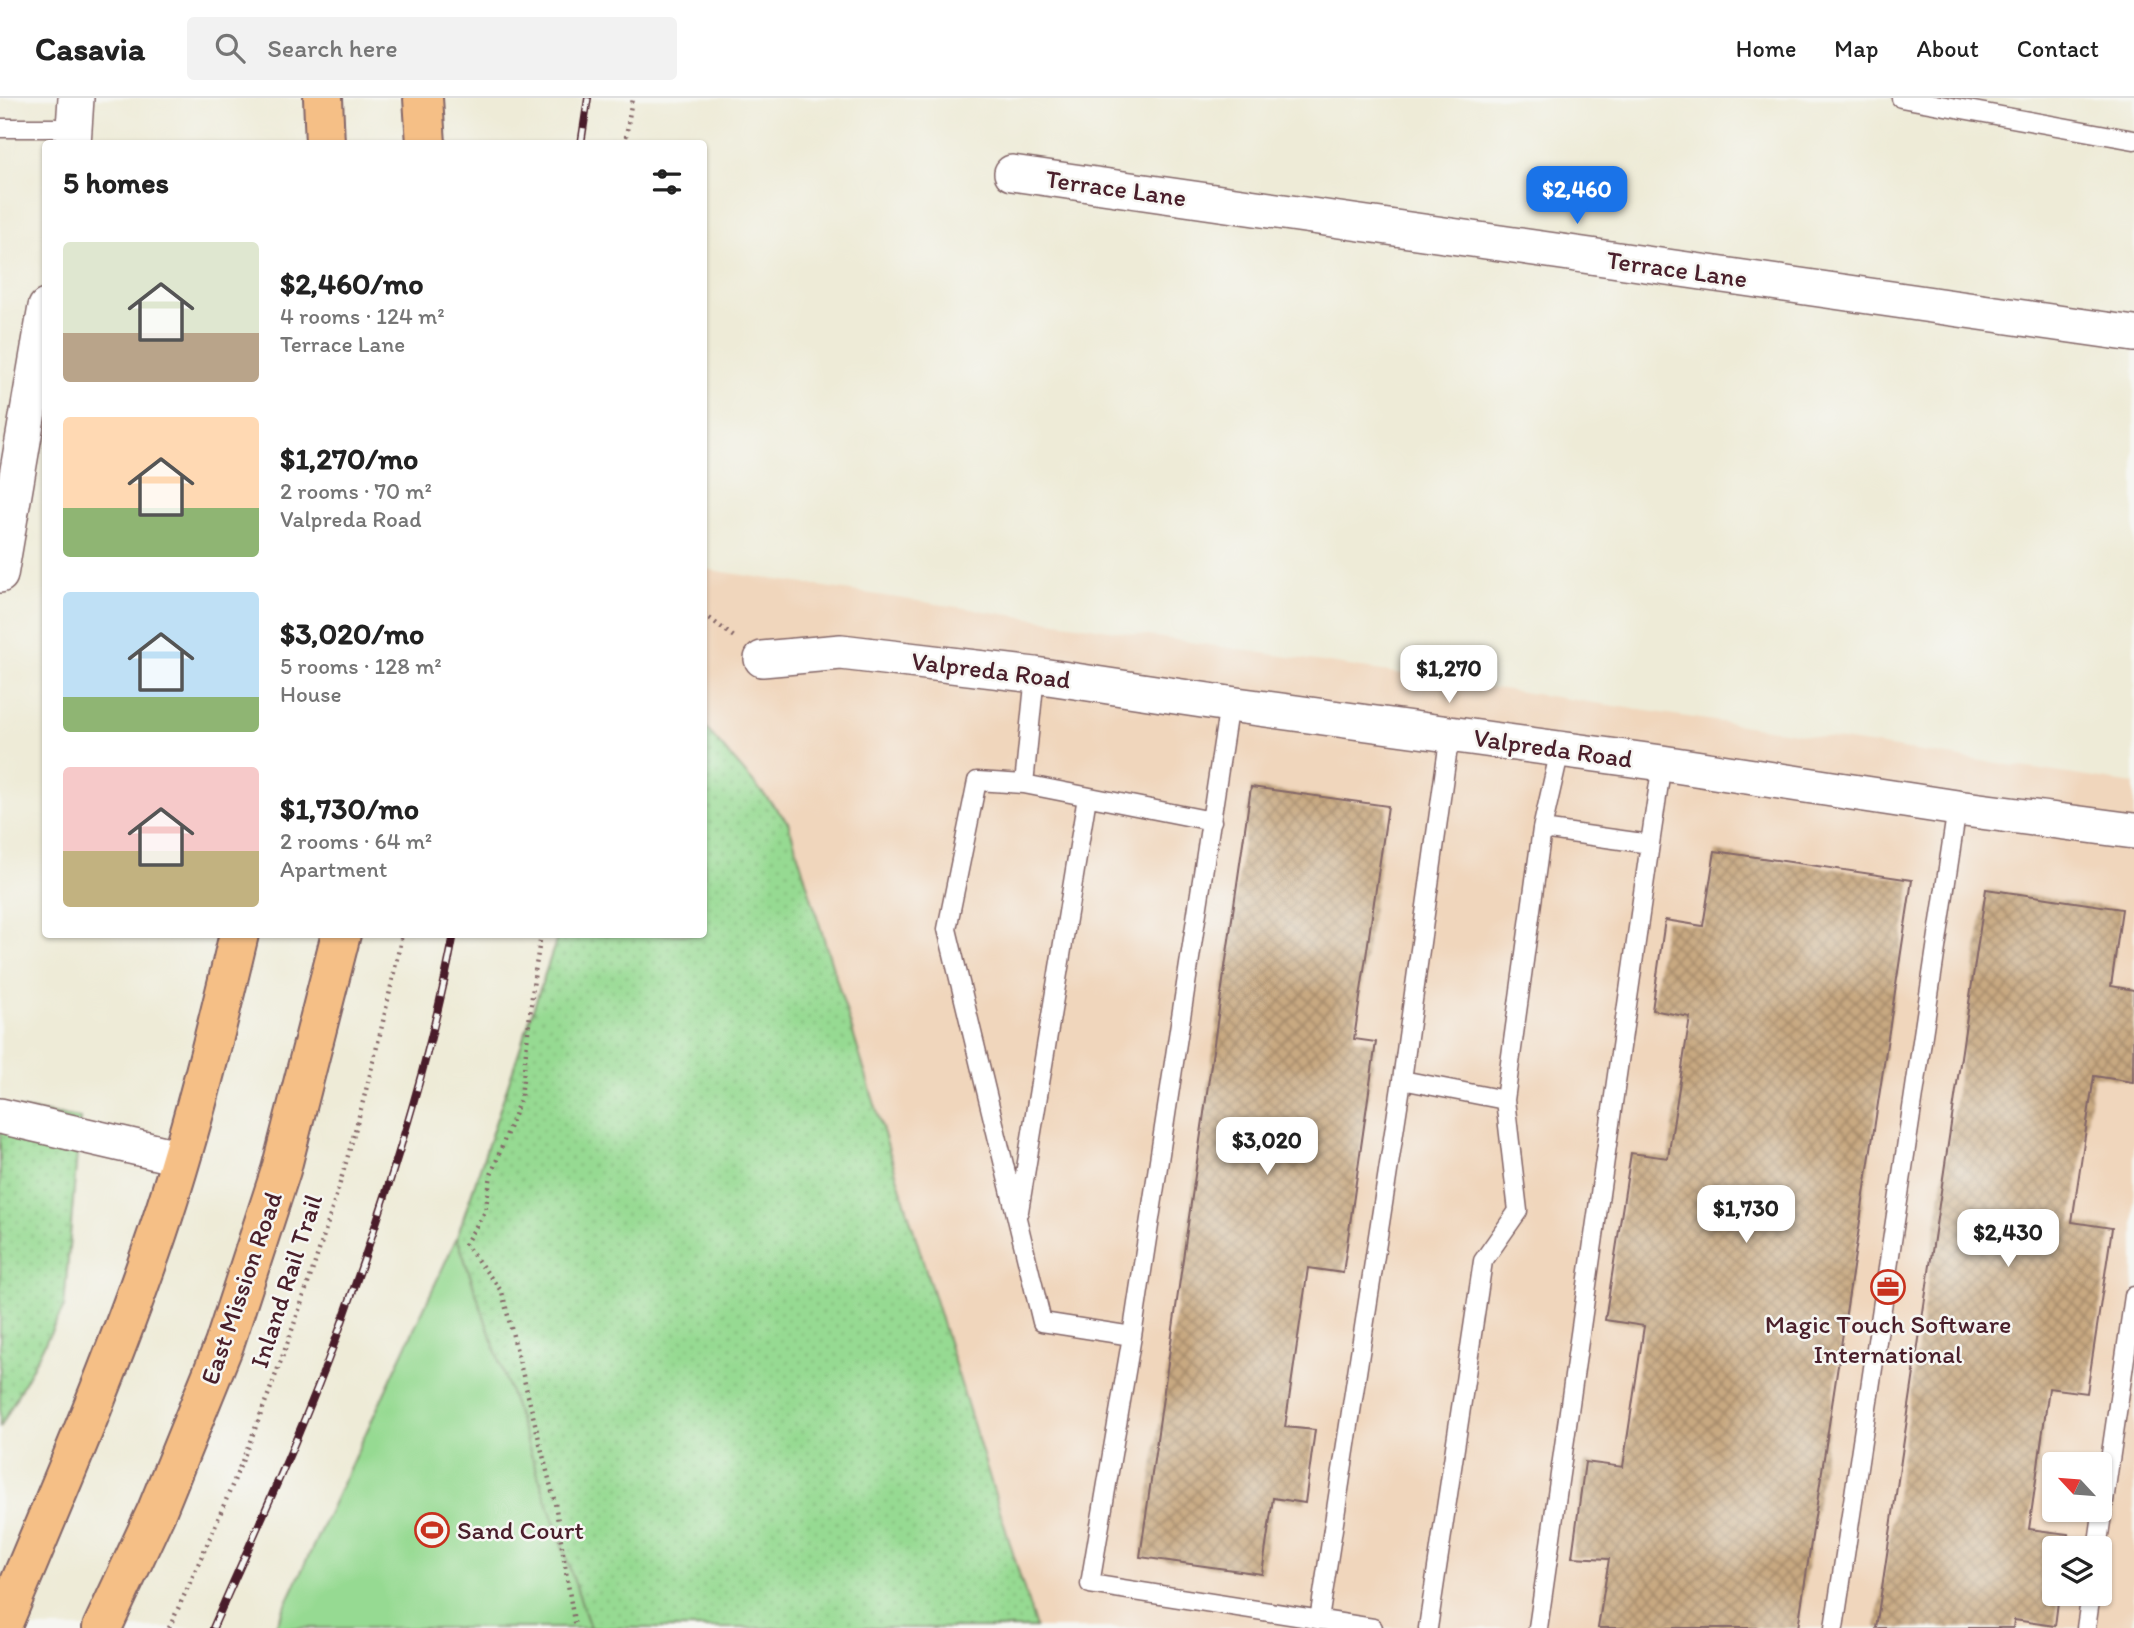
<!DOCTYPE html>
<meta charset="utf-8">
<style>
body{margin:0;font-family:Itim,sans-serif;background:#f2f2f2;color:#222;height:100vh;display:flex;flex-direction:column;font-size:26px;white-space:nowrap}
*{box-sizing:border-box;margin:0}
p{font-size:23px;color:#767676}
.icon{flex:none;width:38px;height:38px;fill:none;stroke:currentColor;stroke-width:2;stroke-linecap:round;stroke-linejoin:round}
.map{position:relative;flex:1;overflow:hidden}
.side{position:absolute;left:42px;top:42px;width:665px;height:798px;display:flex;flex-direction:column;background:#fff;border-radius:7px;box-shadow:0 2px 5px #0004}
.side>*{flex:none}
.needle{width:46px;rotate:296deg}
.controls{position:absolute;left:2042px;top:1354px;display:grid;gap:14px}
.controls a{display:grid;place-items:center;width:70px;height:70px;border-radius:7px;background:#fff;box-shadow:0 2px 5px #0004;font-size:35px}
.price{position:absolute;translate:-50% -60px;padding:0 16px;border-radius:14px;background:#fff;color:#222;font-size:23px;line-height:46px;filter:drop-shadow(0 2px 4px #0008)}
.price::after{content:'';position:absolute;left:50%;top:42px;width:21px;height:16px;margin-left:-10px;background:inherit;clip-path:polygon(0 0,100% 0,50% 100%)}
.price.active{background:#1a73e8;color:#fff}
ul{padding:0;list-style:none}
li{display:flex;align-items:center;gap:21px;height:175px;padding:0 21px}
li span{display:grid;place-items:center;flex:none;width:196px;height:140px;border-radius:7px;color:#555}
li>.icon{margin-inline-start:auto}
span .icon{width:84px;height:84px;fill:#fffc;stroke-width:1}
li b{font-size:30px}
h2{display:flex;justify-content:space-between;align-items:center;height:84px;padding:0 21px;font-size:30px}
header{display:flex;align-items:center;gap:42px;box-sizing:border-box;height:98px;padding:0 35px;background:#fff;border-bottom:2px solid #e0e0e0}
header strong{font-size:33px}
nav{display:flex;gap:38px;margin-inline-start:auto;font-size:24px}
.search{width:490px;height:63px;background:#f2f2f2;display:flex;align-items:center;gap:18px;box-sizing:border-box;padding:0 24px;border-radius:7px;color:#767676;font-size:26px}
.map>svg:first-child{display:block}
</style>
<header>
<strong>Casavia</strong>
<div class="search"><svg class="icon" aria-label="search" viewBox="0 0 24 24"><circle cx="10" cy="10" r="6"/><path d="M15 15l6 6"/></svg>Search here</div>
<nav><a>Home</a><a>Map</a><a>About</a><a>Contact</a></nav>
</header>
<div class="map">
<svg width="2134" height="1530" viewBox="0 0 2134 1530">
<defs>
<pattern id="grass-dots" width="8" height="8" patternUnits="userSpaceOnUse" patternTransform="scale(1.75)"><rect width="8" height="8" fill="#96da92"/><path d="M2 2h.1M6 6h.1" fill="none" stroke="#83bb7e" stroke-width="1.8" stroke-linecap="round"/></pattern>
<pattern id="building-cross-hatch" width="8" height="8" patternUnits="userSpaceOnUse" patternTransform="scale(1.75)"><rect width="8" height="8" fill="#c8a981"/><path d="M0 0l8 8M0 8l8-8" fill="none" stroke="#a4896a"/></pattern>
</defs>
<rect width="100%" height="100%" fill="#f6f6f2"/>
<filter id="ink" filterUnits="userSpaceOnUse"><feTurbulence type="fractalNoise" baseFrequency=".0143" numOctaves="2"/><feDisplacementMap in="SourceGraphic" scale="14" xChannelSelector="R" yChannelSelector="G"/><feConvolveMatrix kernelMatrix="1 2 1 2 8 2 1 2 1" color-interpolation-filters="sRGB"/></filter>
<filter id="wash" filterUnits="userSpaceOnUse"><feTurbulence type="fractalNoise" baseFrequency=".00686" numOctaves="4" result="noise"/><feDisplacementMap in="SourceGraphic" scale="28" xChannelSelector="R" yChannelSelector="G"/><feGaussianBlur stdDeviation="1.57" result="paint"/><feColorMatrix in="noise" values="0 0 0 0 0 0 0 0 0 0 0 0 0 0 0 0 0 1.4 0 .05"/><feComposite in="paint" operator="in"/></filter>
<g filter="url(#wash)">
<rect width="100%" height="100%" fill="#eeebd7"/>
<path fill="#f0d6bc" fill-rule="evenodd" d="M704,471L2134,686V1508L2131,1530H1036L788,724L704,628ZM2054,1367H2100V1412H2054ZM2054,1451H2100V1496H2054Z"/>
<path fill="url(#grass-dots)" stroke="#707c5e" stroke-width="2" d="M704,628L788,724L1036,1530H590L457,1139L558,837L704,836Z
M0,1008L80,1020L64,1209L0,1330Z"/>
<path fill="#96da92" stroke="#707c5e" stroke-width="2" d="M457,1139L590,1530H275Z"/>
<g id="blocks">
<path fill="url(#building-cross-hatch)" d="M1251,689L1388,708L1354,941L1376,944L1343,1175L1308,1170L1285,1329L1315,1332L1305,1405L1273,1400L1262,1476L1140,1459Z
M1715,753L1912,782L1798,1530H1598L1609,1461L1572,1459L1585,1364L1623,1369L1644,1228L1605,1222L1631,1055L1668,1060L1690,919L1652,912L1665,822L1703,828Z
M1986,791L2122,811L2111,888L2134,892L2133,984L2094,978L2072,1124L2112,1130L2087,1295L2049,1290L2029,1431L2068,1436L2066,1451H2054V1496H2059L2055,1528L2014,1522L2013,1530H1876Z"/>
</g>
</g>
<g filter="url(#ink)">
<use href="#blocks" fill-opacity="0" stroke="#836667" stroke-width="2"/>
<g fill="none" stroke-linecap="round" stroke-linejoin="round">
<g stroke="#836667" stroke-width="21">
<path id="service" d="M1901,0L2134,42
M0,30H76
M1035,577L1024,686L977,683L947,831L1042,1224L1132,1238L1229,606
M1024,686L1212,723
M1542,731L1650,746L1662,665
M1402,982L1505,1002L1542,731L1560,652
M1019,1113L1087,699
M1132,1238L1090,1486L1373,1530
M2097,1451L2134,1198
M1319,1522L1402,982L1450,635
M1428,1530L1483,1163L1518,1113L1505,1002
M1538,1530L1650,746
M1834,1530L1957,710
M2086,1530L2091,1496"/>
</g>
<g stroke="#836667" stroke-width="38">
<path id="minor" d="M73,46L76,0
M1012,75L2134,236
M0,477L46,209
M762,561L841,554L1035,577L1229,606L1662,665L1957,710L2134,733
M0,1018L182,1060"/>
</g>
<g stroke="#836667" stroke-width="42">
<path id="primary" d="M323,0L325,46
M423,0L426,46
M1,1530C50,1412 101,1295 144,1174C184,1064 212,950 239,836
M102,1530L157,1412L224,1247L281,1072L341,836"/>
</g>
<path stroke="#836667" stroke-width="4.5" stroke-dasharray="2 5" stroke-linecap="butt" d="M625,46L632,0
M704,516L734,539
M541,836L534,880L521,999L491,1077L485,1114L465,1146L502,1194L555,1405L575,1530
M169,1530C273,1309 354,1076 402,836"/>
<use href="#service" stroke="#fff" stroke-width="18"/>
<use href="#minor" stroke="#fff" stroke-width="35"/>
<use href="#primary" stroke="#f5bf86" stroke-width="38"/>
<g stroke="#4a1f2b" stroke-width="8">
<path id="rail" d="M581,46L588,0
M213,1530C255,1434 301,1337 337,1238C384,1107 428,973 454,836"/>
</g>
<use href="#rail" stroke="#f6f6f2" stroke-width="5" stroke-dasharray="16" stroke-linecap="butt"/>
</g>
</g>
<defs>
<g id="office-ring" transform="scale(1.75)"><circle r="9.5" fill="#f6f6f2" stroke="#c8321e" stroke-width="1.5"/><path d="M-6-3h4V-5.5h4V-3h4V5H-6ZM-1-4.5V-3h2v-1.5ZM-6 0V1H6V0Z" fill="#c8321e"/></g>
<g id="stadium-ring" transform="scale(1.75)"><circle r="9.5" fill="#f6f6f2" stroke="#c8321e" stroke-width="1.5"/><path d="M0-5a6.5 5 0 1 0 0 10a6.5 5 0 1 0 0-10ZM-3.5-1.8h7v3.6h-7Z" fill="#c8321e"/></g>
</defs>
<g fill-rule="evenodd">
<use href="#office-ring" x="1888" y="1189"/>
<use href="#stadium-ring" x="432" y="1432"/>
</g>
<g text-anchor="middle" stroke-width="5" stroke-linejoin="round" paint-order="stroke">
<g font-size="26" fill="#4a1f2b" stroke="#f6f6f2">
<text transform="translate(1116 90) rotate(8)" y="9">Terrace Lane</text>
<text transform="translate(1677 171) rotate(8)" y="9">Terrace Lane</text>
<text transform="translate(991 572) rotate(7)" y="9">Valpreda Road</text>
<text transform="translate(1553 650) rotate(8)" y="9">Valpreda Road</text>
<text transform="translate(286 1183) rotate(-72)" y="9">Inland Rail Trail</text>
<text transform="translate(241 1190) rotate(-71)" y="9">East Mission Road</text>
</g>
<g font-size="26" fill="#4a1f2b" stroke="#f6f6f2">
<text x="1888" y="1235">Magic Touch Software<tspan x="1888" dy="30">International</tspan></text>
<text x="457" y="1441" text-anchor="start">Sand Court</text>
</g>
</g>
</svg>
<div class="controls">
<a><svg class="needle" viewBox="-14 -14 28 28"><path d="M0-13l5 13h-10z" fill="#e53935"/><path d="M0 13l5-13h-10z" fill="#767676"/></svg></a>
<a><svg class="icon" aria-label="layers" viewBox="0 0 24 24"><path d="M12 4l9 5-9 5-9-5zM3 14l9 5 9-5"/></svg></a>
</div>
<b class="price active" style="left:1577px;top:128px">$2,460</b>
<b class="price" style="left:1449px;top:607px">$1,270</b>
<b class="price" style="left:1267px;top:1079px">$3,020</b>
<b class="price" style="left:1746px;top:1147px">$1,730</b>
<b class="price" style="left:2008px;top:1171px">$2,430</b>
<section class="side">
<h2>5 homes<svg class="icon" aria-label="filters" viewBox="0 0 24 24"><path d="M4 7h16M4 17h16"/><circle cx="9" cy="7" r="2"/><circle cx="15" cy="17" r="2"/></svg></h2>
<ul>
<li><span style="background:linear-gradient(#dfe7d0 65%,#b9a48a 0)"><svg class="icon" aria-label="home" viewBox="0 0 24 24"><path d="M3 11l9-7 9 7M6 9v11h12V9"/></svg></span><div><b>$2,460/mo</b><p>4 rooms · 124 m²</p><p>Terrace Lane</p></div></li>
<li><span style="background:linear-gradient(#ffd9b3 65%,#8fb573 0)"><svg class="icon" aria-label="home" viewBox="0 0 24 24"><path d="M3 11l9-7 9 7M6 9v11h12V9"/></svg></span><div><b>$1,270/mo</b><p>2 rooms · 70 m²</p><p>Valpreda Road</p></div></li>
<li><span style="background:linear-gradient(#bfe0f5 75%,#8fb573 0)"><svg class="icon" aria-label="home" viewBox="0 0 24 24"><path d="M3 11l9-7 9 7M6 9v11h12V9"/></svg></span><div><b>$3,020/mo</b><p>5 rooms · 128 m²</p><p>House</p></div></li>
<li><span style="background:linear-gradient(#f6c9c9 60%,#c2b280 0)"><svg class="icon" aria-label="home" viewBox="0 0 24 24"><path d="M3 11l9-7 9 7M6 9v11h12V9"/></svg></span><div><b>$1,730/mo</b><p>2 rooms · 64 m²</p><p>Apartment</p></div></li>
</ul>
</section>
</div>
